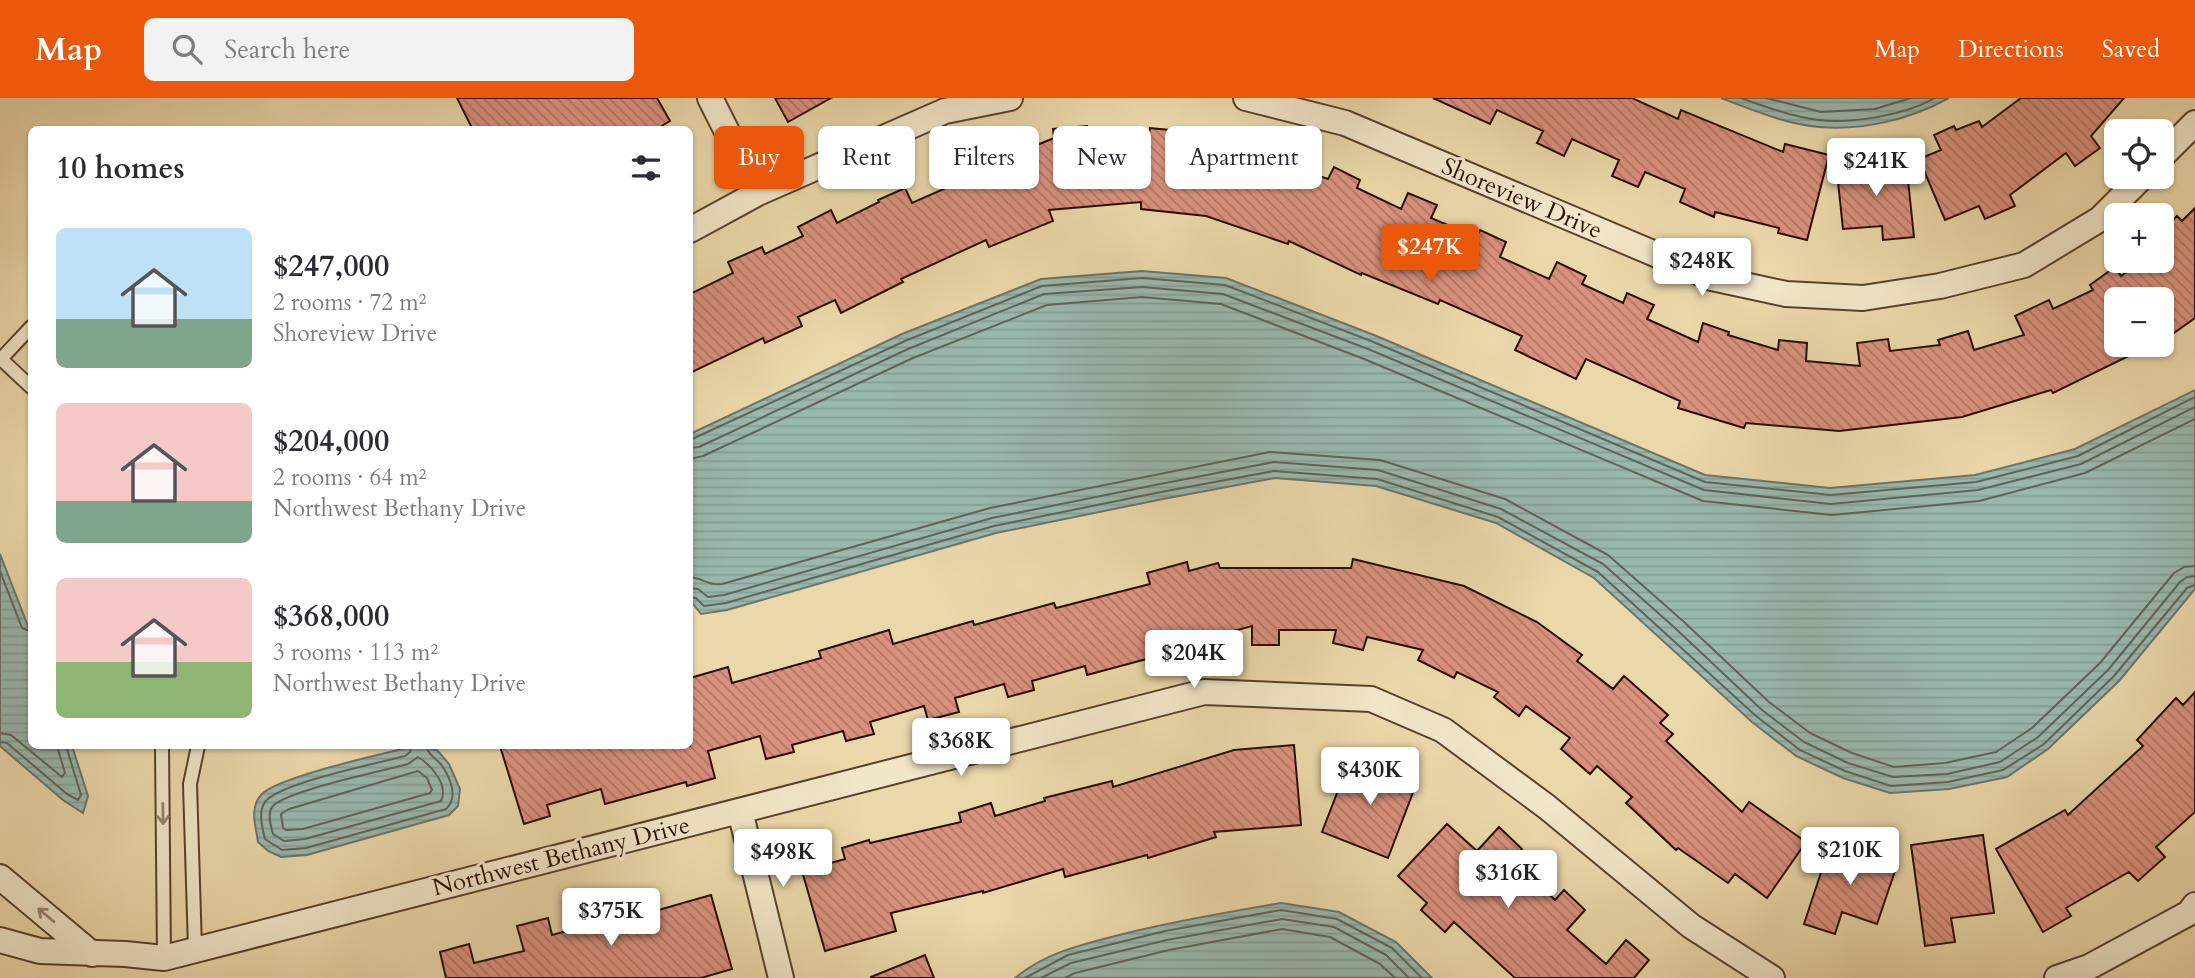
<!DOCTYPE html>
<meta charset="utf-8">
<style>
body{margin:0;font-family:Cardo,serif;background:#f2f2f3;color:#2b2b33;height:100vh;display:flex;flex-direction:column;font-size:26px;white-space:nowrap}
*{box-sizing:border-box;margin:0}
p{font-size:23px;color:#7c7c81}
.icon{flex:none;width:38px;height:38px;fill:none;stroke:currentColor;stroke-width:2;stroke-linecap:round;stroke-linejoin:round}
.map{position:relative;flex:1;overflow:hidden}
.panel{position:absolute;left:28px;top:28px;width:665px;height:623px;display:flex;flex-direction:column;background:#fff;border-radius:10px;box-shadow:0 2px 5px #0004}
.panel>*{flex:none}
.hud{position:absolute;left:714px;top:28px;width:665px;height:63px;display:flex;gap:14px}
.tools{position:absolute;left:2104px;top:21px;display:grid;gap:14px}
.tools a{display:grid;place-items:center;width:70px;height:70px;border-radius:10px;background:#fff;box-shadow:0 2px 5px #0004;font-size:35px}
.price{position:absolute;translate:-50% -60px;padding:0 16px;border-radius:7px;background:#fff;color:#222;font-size:23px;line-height:46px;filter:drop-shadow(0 2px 4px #0008)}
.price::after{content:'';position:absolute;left:50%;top:42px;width:21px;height:16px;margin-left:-10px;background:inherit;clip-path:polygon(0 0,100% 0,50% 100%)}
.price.selected{background:#ea580c;color:#fff}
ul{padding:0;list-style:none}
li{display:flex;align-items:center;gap:21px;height:175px;padding:0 28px}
li span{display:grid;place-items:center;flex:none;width:196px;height:140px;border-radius:10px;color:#555}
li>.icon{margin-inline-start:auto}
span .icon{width:84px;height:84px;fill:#fffc;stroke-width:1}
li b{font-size:30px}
h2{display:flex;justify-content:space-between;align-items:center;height:84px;padding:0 28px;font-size:30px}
.chip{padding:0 24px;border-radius:10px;background:#fff;box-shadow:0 2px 5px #0004;font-size:24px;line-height:63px}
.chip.selected{background:#ea580c;color:#fff}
header{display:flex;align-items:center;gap:42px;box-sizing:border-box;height:98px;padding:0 35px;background:#ea580c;color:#fff}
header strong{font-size:33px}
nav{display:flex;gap:38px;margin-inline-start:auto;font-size:24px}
.search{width:490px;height:63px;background:#f2f2f3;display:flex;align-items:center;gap:18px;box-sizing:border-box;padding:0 24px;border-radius:10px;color:#7c7c81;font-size:26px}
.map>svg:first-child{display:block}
</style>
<header>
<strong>Map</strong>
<div class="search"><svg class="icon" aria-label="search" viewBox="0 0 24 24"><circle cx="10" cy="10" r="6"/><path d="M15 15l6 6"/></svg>Search here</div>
<nav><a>Map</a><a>Directions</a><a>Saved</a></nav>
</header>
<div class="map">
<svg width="2195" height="880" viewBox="0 0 2195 880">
<defs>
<pattern id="water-rules" width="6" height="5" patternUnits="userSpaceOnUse" patternTransform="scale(1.75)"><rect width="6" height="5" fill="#99b9af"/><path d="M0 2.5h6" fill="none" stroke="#849e95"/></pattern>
<pattern id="building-back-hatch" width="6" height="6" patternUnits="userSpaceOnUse" patternTransform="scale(1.75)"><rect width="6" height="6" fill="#da927e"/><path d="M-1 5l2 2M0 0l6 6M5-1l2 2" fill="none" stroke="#b17665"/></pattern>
</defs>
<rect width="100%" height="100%" fill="#ebd8aa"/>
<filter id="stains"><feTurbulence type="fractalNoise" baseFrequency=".00286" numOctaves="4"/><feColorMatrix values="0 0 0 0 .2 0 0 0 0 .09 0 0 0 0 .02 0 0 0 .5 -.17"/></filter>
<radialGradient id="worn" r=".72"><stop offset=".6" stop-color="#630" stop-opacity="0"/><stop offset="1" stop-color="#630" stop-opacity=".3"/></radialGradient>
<path fill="url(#water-rules)" stroke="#6d746a" stroke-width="2" d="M1721,0H1949C1911,21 1863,33 1819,29C1786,26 1752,12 1721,0Z
M1142,173L1226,180L1374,237L1705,377L1830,390L1975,377L2075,351L2195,292V491L2119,583L2048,651L2007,679L1949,691L1890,695L1843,680L1796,658L1752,624L1594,480L1496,425L1376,388L1275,380L1163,401L996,435L727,512L701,516L690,502V336L902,236L1041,181Z
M0,456L31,536L32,648H72L88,698L83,715L63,702L0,648Z
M415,648L437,652L449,666L460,691L458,708L449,717L307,757L281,759L268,753L258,744C256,728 249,711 261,697C276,679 387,655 415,648Z
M1281,805L1339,814L1396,844L1432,880H1015C1046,854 1084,846 1123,836C1175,823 1228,814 1281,805Z"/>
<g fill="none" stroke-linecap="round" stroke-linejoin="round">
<path stroke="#626359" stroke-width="2" d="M1741,0C1765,9 1793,19 1819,22C1853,26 1905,17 1935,0
M1766,0L1821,14L1875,11L1911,0
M690,342L905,243L1042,188L1142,180L1225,187L1371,243L1705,384L1831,397L1976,384L2078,358L2195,299
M690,350L699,349L908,251L1044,196L1142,189L1223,196L1368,251L1704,392L1831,406L1978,392L2081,366L2195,309
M690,361L703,358L913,260L1047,207L1142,199L1221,206L1364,261L1703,403L1832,417L1979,403L2085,375L2195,321
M0,473L22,530L32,534
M690,479C703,480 708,488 722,486L990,410L1270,354L1380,362L1505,401L1608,457L1683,523L1769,604L1810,635L1852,655L1894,669L1945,665L1996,654L2032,630L2100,565L2174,475L2184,469L2195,468
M690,490L698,491L708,499L724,497L992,420L1160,386L1274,364L1378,372L1501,411L1603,466L1675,530L1762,612L1804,644L1848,665L1893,679L1947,676L2000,664L2038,639L2108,572L2180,484L2187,479L2195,478
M690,499L696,500L704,508L726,505L994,428L1161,394L1274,373L1377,381L1498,419L1598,474L1756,618L1800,652L1845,673L1891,688L1948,684L2003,672L2044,646L2114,578L2187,490L2195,487
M0,635L11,637L62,679L65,675L57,648
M0,644L7,645L67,696L78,702L81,697L66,648
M411,648L410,654L405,658C379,665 279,685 265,704C258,714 262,729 265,741L282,752L306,750L446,711C458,700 451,682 443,669C438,661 428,658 426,648
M418,659C431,667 449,687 441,703L305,741L284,743L273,736C271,729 267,716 272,709C284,693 383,673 408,666Z
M418,673L427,680L432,692L430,695L303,731L286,732L283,730L281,716L289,711Z
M1025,880L1068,857L1165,833L1281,812L1337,821L1392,850L1422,880
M1041,880L1071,865L1167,842L1282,821L1334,829L1386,857L1409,880
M1065,880L1075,875L1169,852L1282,831L1330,839L1380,866L1395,880"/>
</g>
<path fill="url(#building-back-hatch)" stroke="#2a0d03" stroke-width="2" d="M457,0H657L670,23L655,32H473Z
M775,0H831L788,24Z
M1433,0H1632L1678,21L1681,12L1783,54L1785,46L1829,57L1807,142L1778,135L1779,130L1715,114L1714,119L1680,104L1685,91L1645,74L1638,89L1612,78L1619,62L1572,41L1564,58L1537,45L1543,33L1497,12L1490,26Z
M2021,0H2124L2091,38L2100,50L2075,68L2066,55L2010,97L2015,108L1985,121L1979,108L1945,122L1919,61L1941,52L1934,37L1954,28L1956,32L1979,23L1982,29Z
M1087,28L1088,44L1149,38L1150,30L1180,33L1179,46L1245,53L1248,43L1280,54L1277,64L1328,81L1334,69L1360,82L1357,90L1401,111L1408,95L1437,107L1431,120L1476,139L1480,132L1506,144L1500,159L1549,181L1557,164L1586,178L1582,186L1623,205L1627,195L1654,207L1647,221L1698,244L1703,225L1729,234L1728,237L1778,252L1779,242L1807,245L1806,263L1860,268L1857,245L1888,241L1890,253L1940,247L1938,242L1968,233L1974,252L2024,237L2015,218L2049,202L2053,211L2093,192L2090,187L2115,169L2121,178L2142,163H2161V134L2177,118L2182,123L2195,110V220L2161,244V201H2116V247H2151L2053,295L2051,292L1962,319L1839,333L1746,325L1744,330L1678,310L1680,303L1586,261L1576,281L1515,252L1522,238L1440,202L1438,206L1362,175L1361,177L1289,143L1288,146L1206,118L1141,111V104L1049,112L1053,123L989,149L986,142L901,181L903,184L841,215L835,202L798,219L802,228L765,245L763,240L690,275V196L733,175L728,164L762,149L765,156L803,138L798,129L831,112L837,125L879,104L878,102L905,90L912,105L962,83L954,64L987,51L993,65L1054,40L1053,31Z
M1862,63L1863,68L1906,63L1914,139L1883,142L1882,128L1843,131L1836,65Z
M1353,461L1464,488L1537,524L1582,557L1577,563L1613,591L1624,578L1668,617L1660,625L1673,636L1666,643L1742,714L1749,704L1806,744L1767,800L1735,776L1728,785L1678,750L1676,752L1626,705L1632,699L1597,668L1590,676L1561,651L1570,640L1526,608L1519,618L1494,599L1498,594L1457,574L1454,580L1418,562L1423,552L1367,539L1363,552L1333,545L1336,532H1279V547H1252V528L1197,543L1199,550L1170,558L1169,555L1087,577L1085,568L1032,583L1034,592L1008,599L1004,586L955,600L959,614L928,622L924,608L870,624L874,636L846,643L843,633L792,647L794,654L766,661L760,638L708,653L715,680L687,688L686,684L605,706L601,691L547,707L550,718L524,726L500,648H690V580L728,569L732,585L821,560L819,553L889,532L893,546L973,523L974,527L1054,505L1056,510L1150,486L1147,475L1187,464L1189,473L1218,465L1220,470H1351Z
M2195,594V714L2156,749L2165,759L2138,783L2129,774L2066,810L2071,818L2043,834L1996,751L2065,712L2068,717L2143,648L2137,642L2176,600L2183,607Z
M1294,647L1301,727L1214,734L1216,739L1148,760L1147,757L1065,779L1063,771L983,795V793L891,815L896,833L825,853L802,773L845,761L842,750L869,742L870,745L961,724L959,715L991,705L995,718L1045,703L1044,700L1112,683L1113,689L1234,652Z
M1351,659L1417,684L1388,760L1322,734Z
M1447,726L1477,753L1499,729L1522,751L1512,762L1555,802L1564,792L1585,812L1567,832L1606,866L1626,842L1649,862L1634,880H1515L1454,824L1445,834L1421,812L1427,805L1398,778Z
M1983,737L1994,815L1951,820L1955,844L1925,848L1911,747Z
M1832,741L1898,764L1877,826L1842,814L1835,836L1804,826Z
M711,797L732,871L701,880H446L440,854L469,846L474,865L524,853L517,828L548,820L552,837L604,823L600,810L630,802L634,819Z
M925,857L934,880H871V879Z"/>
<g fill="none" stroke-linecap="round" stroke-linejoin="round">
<g stroke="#5a402d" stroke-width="16">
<path id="lane" d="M32,228L1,261L32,290
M162,648L164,860
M195,851L190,686L198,648"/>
</g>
<g stroke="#5a402d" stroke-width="28">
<path id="street" d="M710,0L758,95
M1246,0L1345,25L1712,180L1786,196L1863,200L1940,188L2024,167L2100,121L2142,79
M2161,59L2195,25
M690,132L758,95L945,13L1010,0
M740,713L781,880
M0,779L92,856
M0,842L40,853L125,856L164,860L1204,594L1371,601L1443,632L1547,709L1691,828L1772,880
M2057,880L2089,869L2189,815L2195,807"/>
</g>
<use href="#lane" stroke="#f2e6c8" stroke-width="12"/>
<use href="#street" stroke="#f2e6c8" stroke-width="24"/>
</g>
<defs><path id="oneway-shaft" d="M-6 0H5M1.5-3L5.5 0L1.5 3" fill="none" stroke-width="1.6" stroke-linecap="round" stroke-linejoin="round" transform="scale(1.75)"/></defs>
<g stroke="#98846f">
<use href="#oneway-shaft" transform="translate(163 716) rotate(89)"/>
<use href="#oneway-shaft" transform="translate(46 817) rotate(-140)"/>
</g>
<g text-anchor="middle" stroke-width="6" stroke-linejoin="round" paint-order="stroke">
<g font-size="24" fill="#2a0d03" stroke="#f2e6c8">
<text transform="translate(1522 100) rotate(23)" y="8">Shoreview Drive</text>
<text transform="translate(561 758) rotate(-14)" y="8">Northwest Bethany Drive</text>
</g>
</g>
<rect width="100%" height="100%" filter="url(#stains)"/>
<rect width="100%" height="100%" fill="url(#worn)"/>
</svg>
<div class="tools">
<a><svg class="icon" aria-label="locate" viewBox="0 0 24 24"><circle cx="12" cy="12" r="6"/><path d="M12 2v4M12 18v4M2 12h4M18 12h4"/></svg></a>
<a>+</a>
<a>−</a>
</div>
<b class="price" style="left:1876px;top:100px">$241K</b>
<b class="price selected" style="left:1430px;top:186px">$247K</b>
<b class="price" style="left:1702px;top:200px">$248K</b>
<b class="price" style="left:1194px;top:592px">$204K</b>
<b class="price" style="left:961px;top:680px">$368K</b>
<b class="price" style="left:1370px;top:709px">$430K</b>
<b class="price" style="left:1850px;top:789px">$210K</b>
<b class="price" style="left:783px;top:791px">$498K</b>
<b class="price" style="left:1508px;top:812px">$316K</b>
<b class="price" style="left:611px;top:850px">$375K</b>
<div class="hud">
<a class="chip selected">Buy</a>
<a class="chip">Rent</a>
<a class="chip">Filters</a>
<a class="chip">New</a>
<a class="chip">Apartment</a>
</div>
<section class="panel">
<h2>10 homes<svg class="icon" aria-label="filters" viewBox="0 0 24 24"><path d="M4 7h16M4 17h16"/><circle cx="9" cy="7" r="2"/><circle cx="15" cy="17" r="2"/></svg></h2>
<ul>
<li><span style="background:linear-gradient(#bfe0f5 65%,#7fa58c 0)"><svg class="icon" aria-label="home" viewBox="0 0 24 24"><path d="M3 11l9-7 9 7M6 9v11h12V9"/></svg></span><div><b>$247,000</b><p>2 rooms · 72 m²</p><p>Shoreview Drive</p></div></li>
<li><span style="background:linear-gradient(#f6c9c9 70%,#7fa58c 0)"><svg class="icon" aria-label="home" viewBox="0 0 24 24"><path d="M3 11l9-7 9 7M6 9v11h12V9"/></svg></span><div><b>$204,000</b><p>2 rooms · 64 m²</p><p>Northwest Bethany Drive</p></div></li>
<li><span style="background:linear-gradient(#f6c9c9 60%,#8fb573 0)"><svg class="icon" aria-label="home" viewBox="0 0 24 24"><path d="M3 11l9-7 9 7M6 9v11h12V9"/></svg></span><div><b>$368,000</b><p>3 rooms · 113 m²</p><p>Northwest Bethany Drive</p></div></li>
</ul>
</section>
</div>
